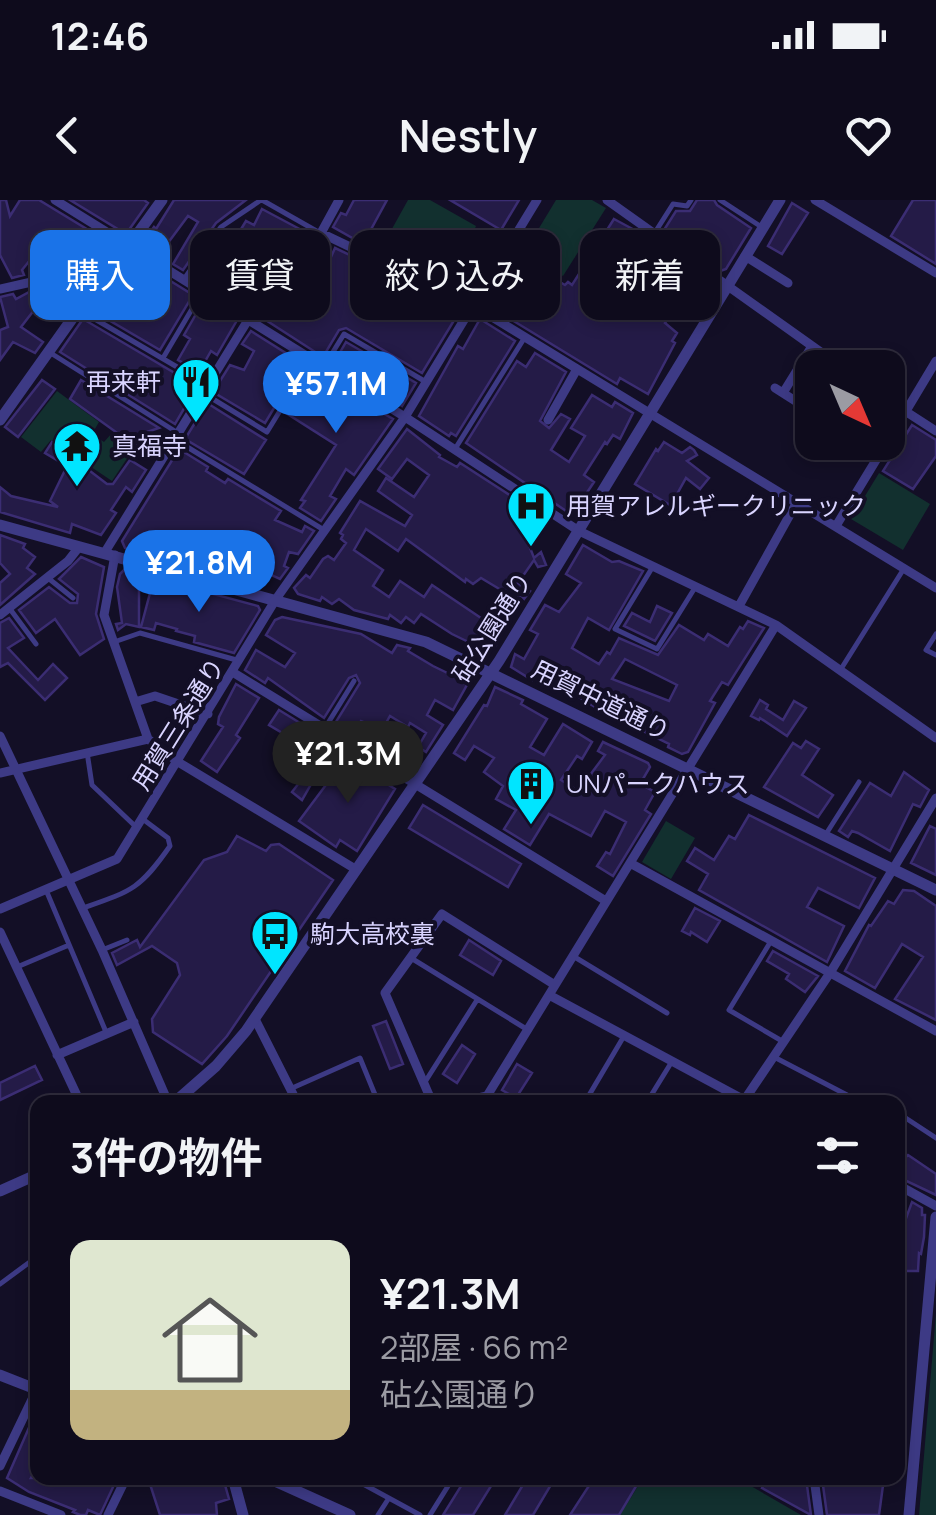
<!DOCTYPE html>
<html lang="ja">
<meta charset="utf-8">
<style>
body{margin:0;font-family:Manrope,"Noto Sans JP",sans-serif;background:#1c1929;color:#f1f3f6;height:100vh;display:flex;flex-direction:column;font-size:38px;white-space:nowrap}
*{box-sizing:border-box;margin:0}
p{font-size:32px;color:#9b9ba3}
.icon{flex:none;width:55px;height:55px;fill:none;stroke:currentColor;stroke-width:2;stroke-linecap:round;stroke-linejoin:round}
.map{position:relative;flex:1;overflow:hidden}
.side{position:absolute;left:30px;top:895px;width:875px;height:390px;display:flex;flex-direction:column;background:#0e0b1c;border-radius:20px;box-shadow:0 5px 15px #0003,0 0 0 2px #2e2b3b}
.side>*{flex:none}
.top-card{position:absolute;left:30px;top:30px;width:878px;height:90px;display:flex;gap:20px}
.needle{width:65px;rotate:136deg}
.tools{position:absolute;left:795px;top:150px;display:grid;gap:20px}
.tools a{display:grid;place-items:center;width:110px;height:110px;border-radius:20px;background:#0e0b1c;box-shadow:0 5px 15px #0003,0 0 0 2px #2e2b3b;font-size:50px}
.price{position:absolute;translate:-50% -85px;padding:0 22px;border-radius:35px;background:#1a73e8;color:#fff;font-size:32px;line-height:65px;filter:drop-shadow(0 2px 5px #0008)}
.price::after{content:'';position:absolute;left:50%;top:60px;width:30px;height:22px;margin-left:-15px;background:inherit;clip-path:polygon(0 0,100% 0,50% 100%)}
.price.on{background:#222;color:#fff}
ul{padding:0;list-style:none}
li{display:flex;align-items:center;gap:30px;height:250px;padding:0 40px}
li span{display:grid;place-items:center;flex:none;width:280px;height:200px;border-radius:20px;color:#555}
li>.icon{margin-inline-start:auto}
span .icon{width:120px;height:120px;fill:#fffc;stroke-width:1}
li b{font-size:42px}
h2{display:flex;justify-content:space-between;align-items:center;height:120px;padding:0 40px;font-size:42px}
.pill{padding:0 35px;border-radius:20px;background:#0e0b1c;box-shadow:0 5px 15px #0003,0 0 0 2px #2e2b3b;font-size:35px;line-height:90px}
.pill.on{background:#1a73e8;color:#fff}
.status{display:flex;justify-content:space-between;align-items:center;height:70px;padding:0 50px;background:#0e0b1c;direction:ltr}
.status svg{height:28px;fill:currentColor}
header{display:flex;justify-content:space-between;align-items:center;height:130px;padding:0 40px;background:#0e0b1c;font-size:45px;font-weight:600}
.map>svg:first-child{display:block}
</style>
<div class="status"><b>12:46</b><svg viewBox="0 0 49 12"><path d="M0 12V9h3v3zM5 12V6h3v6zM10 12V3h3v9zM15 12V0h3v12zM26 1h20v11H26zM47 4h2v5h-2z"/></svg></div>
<header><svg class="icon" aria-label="back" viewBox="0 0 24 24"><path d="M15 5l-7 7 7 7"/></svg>Nestly<svg class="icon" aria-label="heart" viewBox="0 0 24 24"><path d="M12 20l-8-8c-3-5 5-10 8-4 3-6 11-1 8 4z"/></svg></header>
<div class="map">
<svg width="936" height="1315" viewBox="0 0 936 1315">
<rect width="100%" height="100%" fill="#130f26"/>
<path fill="#12302f" d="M408,0H430L476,26L472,35L488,44L462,90L395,56L388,36Z
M556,0H592L606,8L563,76L524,53Z
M57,191L99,222L92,234L104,242L112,233L134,248L112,281L51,240L41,252L21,237Z
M879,273L930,304L903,350L851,319Z
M666,621L695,638L671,679L642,662Z
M936,1113V1315H919Z
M643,1278H737L801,1315H620Z"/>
<path fill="#241b47" stroke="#3b2d73" stroke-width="2.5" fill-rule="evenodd" d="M0,0H6L10,16L20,0H39L108,42L105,43L111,48L76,97L54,83L64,68L49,69L35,54L22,70L24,75L12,78L0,55Z
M70,0H144L148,3L126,34Z
M174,0H246L216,23L183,70L173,64L198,22L188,16L159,55L142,44L154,27L156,29Z
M354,0H387L363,44L333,27L341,13L346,15Z
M450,0H519L501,30Z
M697,0H714L717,5L751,28L726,69L720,71L708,62L718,47L702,35L691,50L664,30L676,11H690Z
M913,0H936V64L891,36Z
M792,3L808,13L782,54L768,46Z
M262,9L309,34L273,76L270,73L259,86L262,89L246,109L229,98L244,79L221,58L203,82L194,76L223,35L232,44L246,21L254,25Z
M614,19L640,33L713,89L698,110L681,98L665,123L677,133L672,141L675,143L648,194L620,178L617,184L512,120L513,117L508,114L511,110L496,101L504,86L499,83L512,61L528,72L520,84L523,86L520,92L535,101L551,77L565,85L568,82L572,85Z
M335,48L398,78L396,82L432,101L435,96L461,109L422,173L346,128L339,130L323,157L261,117L312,58L327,66Z
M127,58L145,70L144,65L150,68L147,72L162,81L164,77L193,95L160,150L90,109Z
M33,90L66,110L58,118L38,105L21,127L43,142L35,153L13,142L0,160V130L8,127L0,97L13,94L16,99Z
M203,102L236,122L217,155L211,151L199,172L178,160L190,139L184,135Z
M83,119L195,185V190L175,224L60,152Z
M480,119L515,141L456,236L451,233L449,236L419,216L458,146L463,149Z
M251,131L300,162H295L300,165L265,223L213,192L230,165L244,170L254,151L242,144Z
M346,142L416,183L402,206L334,163Z
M535,153L566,172L540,221L549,228L561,214L570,219L551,250L569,262L585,236L571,228L592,195L612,207L615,202L633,213L620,239L613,235L607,244L605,242L584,275L594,282L572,315L466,243L517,161L526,167Z
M311,172L393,219L354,275L346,269L330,296L336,299L321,321L300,308L305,301L301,300L336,245L286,213Z
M42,180L55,189L18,237L5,227Z
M81,180L159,228L150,231L152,232L146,242L141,240L137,245L120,235L70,199Z
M207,203L266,240L244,274L185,239Z
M912,225L936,240V256L913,289L883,271Z
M407,229L440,255L439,257L457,267L460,263L539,314L525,335L534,358L541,352L546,365L538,367L534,360L518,383L530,391L524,399L519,395L516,399L481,378L473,384L466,379L465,382L406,339L398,351L366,329L354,350L383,370L373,386L389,397L400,381L424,397L432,385L481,418L485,415L506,425L495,447L485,450L452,434L421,414L414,423L406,417L401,423L390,415L388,419L354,410L339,399L332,404L322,397L320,401L298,394L294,388L306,375L310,378L323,359L328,356L334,360L346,343L341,339L343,335L340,333L360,301L405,326L412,315L378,291L386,278L414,297L429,275L407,259L392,279L378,269Z
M52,242L107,284H113L130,260L146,270L132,292L126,287L111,310L116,313L101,335L72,324L70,333L0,312V287L11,296L58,307L50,301L67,266L45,253Z
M664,242L682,253L690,247L694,250L697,255L687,261L709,278L700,289L686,278L676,296L681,300L675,308L635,284L656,249L658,251Z
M179,249L208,267L206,271L225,283L228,279L281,311L275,320L302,332L305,326L314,331L298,354L289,352L284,366L288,368L280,379L265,372L258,384L194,368L196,364L181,355L176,362L125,348L122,341Z
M0,335L25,344L23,348L35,357L27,368L35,374L0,405V383L10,374L0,363Z
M583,345L612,362L619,361L643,371L609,430L588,418L572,448L599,464L607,452L610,454L619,438L658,455L679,425L704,440L708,434L728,446L740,427L743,429L748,421L764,428L728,485L722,482L710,501L715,503L688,552L682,554L668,547L669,544L598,509L579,497L583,490L569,482L563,491L548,482L546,484L534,477L532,480L511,467L515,454L524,459L538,434L530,430L545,405L559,412L581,383L566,374ZM625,459L677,485L669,501L612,479Z
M81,357L104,367L96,414L104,439L80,455L55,419L36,433L19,410L49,387L70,403H77L78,394L59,379Z
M125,369L139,377V427L126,424L118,430L116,424L122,423L117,387L120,374Z
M154,378L258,406L260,410L234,453L194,442L195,436L176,431L177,429L156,423L154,430L141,427Z
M657,406L672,413L655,441L624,426L632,413L650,422Z
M282,417L361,434L392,453L397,445L410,448L408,451L433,466L468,483L453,510L435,500L427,515L443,525L426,552L418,547L426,533L410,523L408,527L390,516L382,530L361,521L352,536L334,525L360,483L356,475L349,478L324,518L268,478L265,483L245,470L256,450L285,467L295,453L266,435L275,420Z
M9,418L24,438L8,448L38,480L53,464L67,478L45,500L8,463L0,467V423Z
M236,484L259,498L236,535L240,538L217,572L201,561L223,527L218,524L219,517Z
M495,487L523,500L521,504L547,519L530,547L544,555L563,524L592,542L582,559L577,556L561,580L578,591L605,555L598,551L603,542L648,563L650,567L640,584L655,592L645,610L651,614L613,676L597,666L606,652L610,654L626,622L605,611L591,636L549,614L530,645L504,629L516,610L496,599L503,586L484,572L494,558L474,546L465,560L454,553L484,505L487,506Z
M760,500L768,505L766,509L783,520L794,501L806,508L787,536L760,518L759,520L751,516Z
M279,510L334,544L302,600L292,592L299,583L294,579L311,550L269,525Z
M806,541L819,549L802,575L833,595L818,617L764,587L793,543L801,548Z
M346,558L395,589L357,651L340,640L336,647L299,621Z
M904,572L929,590L920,607L913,604L890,651L858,633L852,631L848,637L839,631L870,583L891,596Z
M423,605L521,664L508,687L409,628Z
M749,615L875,678L859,708L818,688L807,707L844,726L827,762L699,690L708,674L687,661L695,648L714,660L729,636L735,639Z
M930,626L936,629V675L911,663Z
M237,636L266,651L271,645L279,644L333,680L227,836L202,864L153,832L152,819L180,775L177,763L152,746L117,765L112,753L137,740L140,747L204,660L227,652Z
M903,690L914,691L936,706V820L895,799L923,757L902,744L875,788L845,771L869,725L871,726L888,701L894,704Z
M695,708L720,721L707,742L691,732L690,735L682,731Z
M469,740L501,761L493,775L460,755Z
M773,751L818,776L805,792L786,779L789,774L767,761Z
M386,821L403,864L390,869L373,826Z
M462,845L475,854L457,883L443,874Z
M517,864L532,873L516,898L502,890Z
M35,866L42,880L0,900V883Z
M908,955L936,974V995L898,977L899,963Z
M912,1002L922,1008V1015H925L924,1037L921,1054L919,1053L918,1071H903V1053H898V1041H905V1021Z
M38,1207V1265L31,1278H94L114,1285L100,1315L88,1310L86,1315H80L73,1312L75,1310L29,1292L7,1278Z
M148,1278H223L229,1299L216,1303L217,1315H160Z
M466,1278H496L473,1315H443Z
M527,1278H555L533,1315H505Z
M594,1278H641L619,1315H570Z
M768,1278H806L811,1315L762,1288Z
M822,1278H884L879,1315H827Z"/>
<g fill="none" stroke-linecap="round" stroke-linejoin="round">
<path stroke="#3d3a85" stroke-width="5" d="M262,0L320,33
M720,0L760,26
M654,34L673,4L687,6L691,0
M506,50L545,75
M184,79L221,27L261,0
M81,111L208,185
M49,152L178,233
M163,158L202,92
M325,165L344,134L426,182
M203,193L267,232L311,160
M174,239L324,330
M455,249L525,137
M652,368L615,429L657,449L696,386
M48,378L73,398
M10,409L36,444
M936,434L926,450L936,455
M114,442L140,433L240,461
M841,469L903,370
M325,528L354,481
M87,552L92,585L135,626
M826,634L859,582
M46,690L106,832
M83,708C132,691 140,689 170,646L168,638L144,620
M771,741L729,810L782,841
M102,750L127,740
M573,756L667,813
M411,758L528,830
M17,767L69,745
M774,857L847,895L842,902
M425,882L477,800
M290,889L360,858L378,902
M585,902L624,836
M647,902L671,863
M898,913L936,938
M0,1084L38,1056
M352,1278L420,1315
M378,1315L387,1301
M430,1315L453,1278"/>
<path stroke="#3d3a85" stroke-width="9" d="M55,0L405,217L579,331L776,425L936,538
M607,0L843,168
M815,0L936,73
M321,33L474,106L936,388
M745,56L788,83
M0,89L36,81L79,109
M775,188L797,202
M783,193L812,146
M888,200L936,231
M548,220L577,169
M888,241L936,161
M836,326L887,242
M105,352L248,120L321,33L339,0
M115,355L104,415L148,539
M739,406L797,302
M0,415L68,361L79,347
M234,473L606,701
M135,502L155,496L208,514
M0,536L102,750L168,902
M0,573L148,539L178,562L357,670
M630,663L936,831
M0,709L117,659L276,399L405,217L537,0
M0,732L80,902
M549,795L748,902
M255,819L297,902
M57,855L134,822
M487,896L776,425
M432,902L385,793L442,714L555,785
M461,902L487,896L504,902
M743,902L830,773L936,598
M898,985L936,1006
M0,1266L38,1187
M814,1278L819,1315
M0,1291L61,1315
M108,1315L126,1278"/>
<path stroke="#3d3a85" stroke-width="11" d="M0,220L121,50L128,47L162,0
M0,325L426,442L936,690
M175,902L216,866L246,831L499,461L780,0
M0,991L38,974
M0,1175L38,1190
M233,1278L243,1315
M268,1278L350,1315
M909,1315L936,1017"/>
</g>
<defs>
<g id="restaurant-pin" transform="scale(2.5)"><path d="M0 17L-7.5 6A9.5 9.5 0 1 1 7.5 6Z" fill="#00e5ff" stroke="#130f26"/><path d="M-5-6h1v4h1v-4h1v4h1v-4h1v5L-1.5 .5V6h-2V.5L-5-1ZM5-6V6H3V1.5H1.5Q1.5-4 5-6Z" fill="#111"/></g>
<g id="temple-pin" transform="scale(2.5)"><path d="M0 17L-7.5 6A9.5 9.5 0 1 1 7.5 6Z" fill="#00e5ff" stroke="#130f26"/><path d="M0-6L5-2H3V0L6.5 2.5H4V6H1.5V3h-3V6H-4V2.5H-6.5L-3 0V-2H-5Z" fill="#111"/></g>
<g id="hospital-pin" transform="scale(2.5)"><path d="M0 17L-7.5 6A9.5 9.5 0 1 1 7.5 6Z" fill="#00e5ff" stroke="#130f26"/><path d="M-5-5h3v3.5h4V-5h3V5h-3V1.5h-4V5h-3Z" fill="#111"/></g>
<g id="building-pin" transform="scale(2.5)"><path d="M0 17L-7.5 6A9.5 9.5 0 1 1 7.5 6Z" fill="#00e5ff" stroke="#130f26"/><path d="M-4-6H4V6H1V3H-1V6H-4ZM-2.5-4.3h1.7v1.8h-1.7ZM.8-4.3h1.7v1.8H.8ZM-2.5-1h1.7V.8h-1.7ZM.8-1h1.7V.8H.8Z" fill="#111"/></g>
<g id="bus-pin" transform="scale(2.5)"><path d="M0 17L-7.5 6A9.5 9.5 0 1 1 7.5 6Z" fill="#00e5ff" stroke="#130f26"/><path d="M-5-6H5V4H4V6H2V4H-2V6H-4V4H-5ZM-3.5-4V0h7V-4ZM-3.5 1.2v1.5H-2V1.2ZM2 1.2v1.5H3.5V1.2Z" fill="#111"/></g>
</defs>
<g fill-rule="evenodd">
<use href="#restaurant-pin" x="196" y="182"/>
<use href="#temple-pin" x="77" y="246"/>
<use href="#hospital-pin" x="531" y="306"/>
<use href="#building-pin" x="531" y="584"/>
<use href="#bus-pin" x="275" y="734"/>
</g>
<g text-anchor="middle" stroke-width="8" stroke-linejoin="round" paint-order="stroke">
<g font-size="25" fill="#d9d4ff" stroke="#130f26" text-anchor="start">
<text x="161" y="191" text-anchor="end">再来軒</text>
<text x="112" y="255">真福寺</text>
<text x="566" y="315">用賀アレルギークリニック</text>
<text x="566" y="593">UNパークハウス</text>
<text x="310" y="743">駒大高校裏</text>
</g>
<g font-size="25" fill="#d9d4ff" stroke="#130f26">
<text transform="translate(492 427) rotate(-58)" y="9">砧公園通り</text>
<text transform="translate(601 500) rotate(26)" y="9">用賀中道通り</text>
<text transform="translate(178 524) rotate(-58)" y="9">用賀三条通り</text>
</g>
</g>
</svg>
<div class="tools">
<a><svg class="needle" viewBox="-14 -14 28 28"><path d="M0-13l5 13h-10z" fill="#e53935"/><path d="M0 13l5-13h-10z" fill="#9b9ba3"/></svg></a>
</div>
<b class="price" style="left:336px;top:236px">¥57.1M</b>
<b class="price" style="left:199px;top:415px">¥21.8M</b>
<b class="price on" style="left:348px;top:606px">¥21.3M</b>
<div class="top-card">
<a class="pill on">購入</a>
<a class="pill">賃貸</a>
<a class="pill">絞り込み</a>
<a class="pill">新着</a>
</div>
<section class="side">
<h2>3件の物件<svg class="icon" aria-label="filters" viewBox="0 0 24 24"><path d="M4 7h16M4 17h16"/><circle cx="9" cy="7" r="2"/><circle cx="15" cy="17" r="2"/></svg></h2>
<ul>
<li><span style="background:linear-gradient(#dfe7d0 75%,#c2b280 0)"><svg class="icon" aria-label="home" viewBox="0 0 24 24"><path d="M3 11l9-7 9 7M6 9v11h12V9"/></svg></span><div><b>¥21.3M</b><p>2部屋 · 66 m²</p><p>砧公園通り</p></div></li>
</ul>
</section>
</div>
